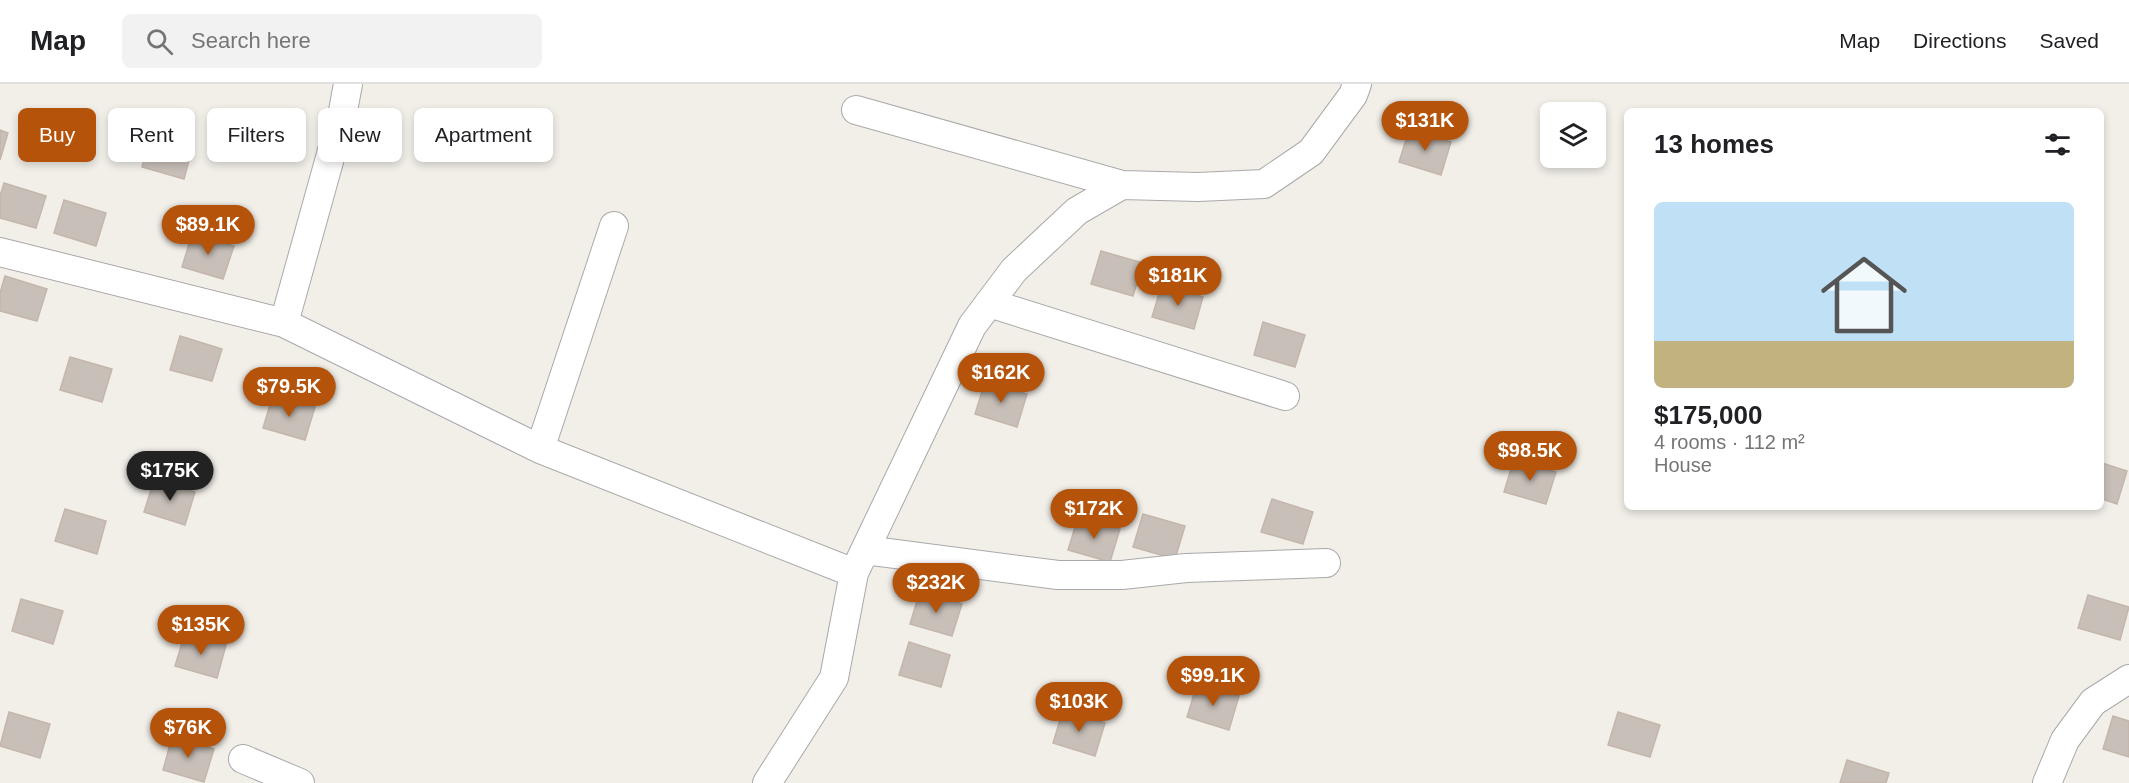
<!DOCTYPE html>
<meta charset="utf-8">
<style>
body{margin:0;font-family:Arial,sans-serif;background:#f2f2f2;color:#202124;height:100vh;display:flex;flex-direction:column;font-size:22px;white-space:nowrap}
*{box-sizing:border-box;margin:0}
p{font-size:20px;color:#757577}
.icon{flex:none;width:33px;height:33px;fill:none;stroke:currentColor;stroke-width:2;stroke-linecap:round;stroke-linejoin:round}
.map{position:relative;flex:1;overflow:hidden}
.drawer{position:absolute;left:1624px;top:24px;width:480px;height:402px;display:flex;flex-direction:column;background:#fff;border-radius:9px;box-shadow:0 3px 9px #0003}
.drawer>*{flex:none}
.guide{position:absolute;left:18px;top:24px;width:570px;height:54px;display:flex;gap:12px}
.fabs{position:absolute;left:1540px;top:18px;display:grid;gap:12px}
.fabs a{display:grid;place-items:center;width:66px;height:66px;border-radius:9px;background:#fff;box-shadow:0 3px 9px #0003;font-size:30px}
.price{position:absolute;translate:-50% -51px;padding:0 14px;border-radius:21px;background:#b45309;color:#fff;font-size:20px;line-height:39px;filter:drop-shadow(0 2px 3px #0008)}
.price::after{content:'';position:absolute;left:50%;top:36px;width:18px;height:14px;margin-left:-9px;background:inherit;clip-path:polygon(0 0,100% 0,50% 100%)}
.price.active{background:#222;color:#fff}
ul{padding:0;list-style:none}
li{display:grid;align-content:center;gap:12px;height:318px;padding:0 30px}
li span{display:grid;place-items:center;height:186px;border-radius:9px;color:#555}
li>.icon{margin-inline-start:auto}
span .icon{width:108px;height:108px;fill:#fffc;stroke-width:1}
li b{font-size:26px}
h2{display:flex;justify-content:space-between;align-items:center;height:72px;padding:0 30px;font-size:26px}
.pill{padding:0 21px;border-radius:9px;background:#fff;box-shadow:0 3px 9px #0003;font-size:21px;line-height:54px}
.pill.active{background:#b45309;color:#fff}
header{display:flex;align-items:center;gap:36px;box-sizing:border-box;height:84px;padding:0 30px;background:#fff;border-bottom:2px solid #e0e0e0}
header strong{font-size:28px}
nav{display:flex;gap:33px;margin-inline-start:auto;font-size:21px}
.search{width:420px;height:54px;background:#f2f2f2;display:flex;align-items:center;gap:15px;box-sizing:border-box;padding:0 21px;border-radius:9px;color:#757577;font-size:22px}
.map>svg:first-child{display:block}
</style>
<header>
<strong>Map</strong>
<div class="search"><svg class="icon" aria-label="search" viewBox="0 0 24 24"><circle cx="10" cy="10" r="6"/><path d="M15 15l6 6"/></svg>Search here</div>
<nav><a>Map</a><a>Directions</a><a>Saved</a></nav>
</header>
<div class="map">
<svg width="2129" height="699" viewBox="0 0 2129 699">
<rect width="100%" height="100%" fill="#f2efe9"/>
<path fill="#c7bfb8" stroke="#c4b6ab" stroke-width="1.5" d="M0,46L8,49L0,76Z
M1409,46L1451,58L1441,91L1399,78Z
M151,50L193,62L184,95L142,83Z
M4,99L46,112L36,144L0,134V112Z
M64,116L106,129L96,162L54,149Z
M192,150L234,162L223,195L182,183Z
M1101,167L1143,179L1133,212L1091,200Z
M5,192L47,205L37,237L0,227V209Z
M1162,200L1203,213L1194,245L1152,233Z
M1263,238L1305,251L1295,283L1254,271Z
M180,252L222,265L212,297L170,286Z
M70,273L112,285L102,318L60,306Z
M985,298L1027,310L1017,343L975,330Z
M273,311L315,323L305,356L263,344Z
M1514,375L1556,388L1546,420L1504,408Z
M2102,379L2127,387L2117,420L2102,415Z
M154,396L195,408L185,441L144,428Z
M1272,415L1313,428L1303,460L1261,448Z
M65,425L106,437L97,470L55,457Z
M1143,430L1185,442L1175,475L1133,463Z
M1078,433L1120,445L1110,478L1068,466Z
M920,507L962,520L952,552L910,540Z
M2088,511L2129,523L2120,556L2078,544Z
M21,515L63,527L53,560L12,547Z
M185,549L226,561L217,594L175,582Z
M909,558L950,571L941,603L899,591Z
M1197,600L1239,612L1229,646L1187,633Z
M1063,626L1105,639L1095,672L1053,659Z
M9,628L50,640L40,674L0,662Z
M1618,628L1660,641L1650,673L1608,661Z
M2113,632L2129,637V673L2103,665Z
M172,653L214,665L204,698L163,686Z
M1847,676L1889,689L1886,699H1840Z"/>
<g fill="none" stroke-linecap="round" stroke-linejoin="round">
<g stroke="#a9a9a9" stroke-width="30">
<path id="street" d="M856,26L1122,101
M0,168L284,239L540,365L854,489
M989,219L1285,312
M284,239L343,27L348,0
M540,365L614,142
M865,466L1058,491H1122L1186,484L1326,479
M243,675L300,699
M767,699L834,594L854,489L972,242L1014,186L1077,127L1122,101L1198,103L1264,100L1311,68L1353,11L1357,0
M2047,699L2065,656L2093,618L2129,595"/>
</g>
<use href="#street" stroke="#fff" stroke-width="28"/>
</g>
</svg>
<div class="fabs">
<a><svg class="icon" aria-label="layers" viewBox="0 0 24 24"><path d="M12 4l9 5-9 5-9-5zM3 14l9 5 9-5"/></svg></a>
</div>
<b class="price" style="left:1425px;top:68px">$131K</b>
<b class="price" style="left:208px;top:172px">$89.1K</b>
<b class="price" style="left:1178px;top:223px">$181K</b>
<b class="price" style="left:1001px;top:320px">$162K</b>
<b class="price" style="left:289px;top:334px">$79.5K</b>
<b class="price" style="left:1530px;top:398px">$98.5K</b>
<b class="price active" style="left:170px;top:418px">$175K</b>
<b class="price" style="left:1094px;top:456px">$172K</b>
<b class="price" style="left:936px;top:530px">$232K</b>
<b class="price" style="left:201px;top:572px">$135K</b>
<b class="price" style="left:1213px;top:623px">$99.1K</b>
<b class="price" style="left:1079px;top:649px">$103K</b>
<b class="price" style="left:188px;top:675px">$76K</b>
<div class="guide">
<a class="pill active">Buy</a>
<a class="pill">Rent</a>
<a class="pill">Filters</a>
<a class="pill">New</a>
<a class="pill">Apartment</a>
</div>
<section class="drawer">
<h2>13 homes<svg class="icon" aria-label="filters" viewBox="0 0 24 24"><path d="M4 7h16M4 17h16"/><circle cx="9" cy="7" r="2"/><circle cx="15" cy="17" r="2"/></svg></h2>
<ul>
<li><span style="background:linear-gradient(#bfe0f5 75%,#c2b280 0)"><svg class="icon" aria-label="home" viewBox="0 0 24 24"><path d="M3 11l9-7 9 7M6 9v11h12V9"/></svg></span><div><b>$175,000</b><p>4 rooms · 112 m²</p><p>House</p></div></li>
</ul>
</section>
</div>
